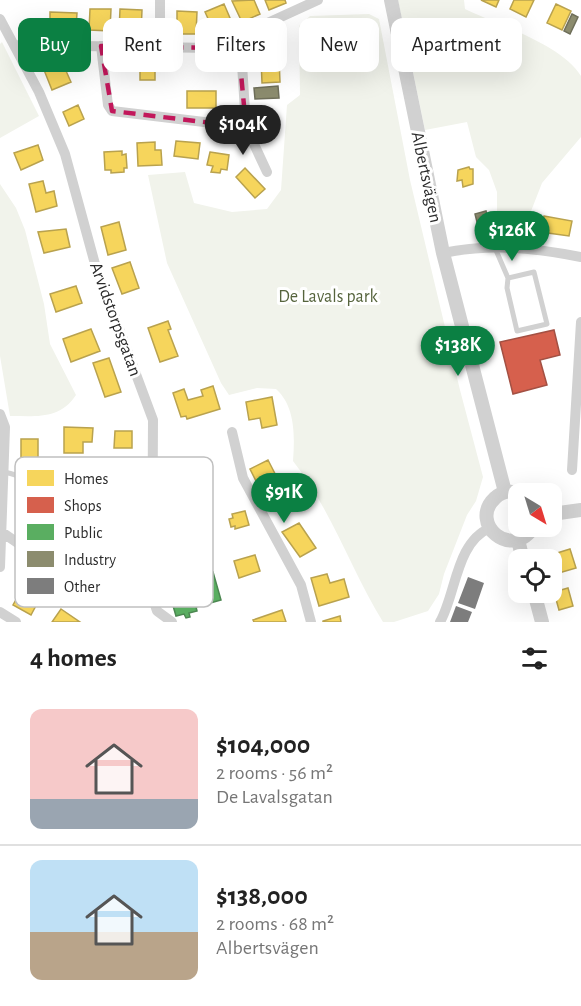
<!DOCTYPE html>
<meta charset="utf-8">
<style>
body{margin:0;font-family:"Alegreya Sans",sans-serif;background:#f6f6f6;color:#222;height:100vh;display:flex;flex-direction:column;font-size:22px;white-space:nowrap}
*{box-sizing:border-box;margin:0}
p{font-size:20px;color:#767676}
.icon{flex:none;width:33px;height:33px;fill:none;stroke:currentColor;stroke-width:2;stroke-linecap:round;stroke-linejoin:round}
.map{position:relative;height:622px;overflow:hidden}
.drawer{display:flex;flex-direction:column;background:#fff;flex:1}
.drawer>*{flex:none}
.top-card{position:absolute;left:18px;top:18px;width:546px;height:54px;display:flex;gap:12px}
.needle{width:39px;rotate:142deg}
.buttons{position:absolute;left:508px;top:483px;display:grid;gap:12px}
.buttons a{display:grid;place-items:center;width:54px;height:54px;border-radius:12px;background:#fff;box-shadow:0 6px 24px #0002;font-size:30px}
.price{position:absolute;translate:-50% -51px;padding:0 14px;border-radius:21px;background:#0b8043;color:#fff;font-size:20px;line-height:39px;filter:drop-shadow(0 2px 3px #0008)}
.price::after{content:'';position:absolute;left:50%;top:36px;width:18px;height:14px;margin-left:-9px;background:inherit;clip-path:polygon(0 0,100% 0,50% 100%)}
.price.on{background:#222;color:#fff}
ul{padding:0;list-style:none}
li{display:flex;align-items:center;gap:18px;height:150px;padding:0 30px}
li+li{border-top:2px solid #e0e0e0}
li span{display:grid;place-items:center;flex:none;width:168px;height:120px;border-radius:12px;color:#555}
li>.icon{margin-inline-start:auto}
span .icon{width:72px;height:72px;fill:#fffc;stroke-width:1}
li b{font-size:26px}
h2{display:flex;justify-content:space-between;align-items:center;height:72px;padding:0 30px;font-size:26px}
.chip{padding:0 21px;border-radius:12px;background:#fff;box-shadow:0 6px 24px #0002;font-size:21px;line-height:54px}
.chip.on{background:#0b8043;color:#fff}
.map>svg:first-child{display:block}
</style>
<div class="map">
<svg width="581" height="622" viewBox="0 0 581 622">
<rect width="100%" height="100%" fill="#fff"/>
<path fill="#f1f3eb" d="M398,0H464L465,9C498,25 562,44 581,76V137L542,183L526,224L523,240L497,237V192L489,170L476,157L467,122L425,130Z
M369,14L379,19L410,180L460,390L483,477L476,501L467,515L444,574L439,594L428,611L394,622H383C351,570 331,509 293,461C295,435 295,406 276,389L257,388L229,395L221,383L167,263L148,175L185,172L194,203L232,212L267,209L281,190L287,105L300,95L299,26L310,16Z
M2,42L39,116L0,138V44Z
M0,184L16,208L25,230L44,304L50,344L76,395C60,420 35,416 10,416L0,356Z"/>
<path fill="#f6d55c" stroke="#b9a24e" stroke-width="1.5" d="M254,0L260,14L242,22L232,1Z
M265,0H285L286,3L269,10Z
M481,0H499L496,7Z
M514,0H534L526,17L510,9Z
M224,4L233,25L215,34L205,12Z
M556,4L571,11L562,30L547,23Z
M90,9H111L110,31L89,30Z
M120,9L142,10L141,33L119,32Z
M177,11L197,12L196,34H177Z
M50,12L77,13L76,28L50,27Z
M279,58L280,82L262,83L261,59Z
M140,59H155V80H140Z
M62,62L71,82L52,90L44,70Z
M187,91H216V108H187Z
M78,105L84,119L69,126L63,112Z
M176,141L200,143L198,159L174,156Z
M155,142V150H161L162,165L138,166L137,143Z
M38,145L43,160L21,170L14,153Z
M122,151V155L126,154L127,168H124V172L111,173V170H105L104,152Z
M210,152L229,155L227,170L221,169L220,173L211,172L213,166L207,165Z
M469,167L470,169H473V184L463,187L462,180L457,181L458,170Z
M245,168L265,189L255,198L236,177Z
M43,181L46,193L54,191L57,206L36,212L29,184Z
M544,216L572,221L569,236L541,232Z
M119,222L126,250L108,255L101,227Z
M66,229L70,247L44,253L38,232Z
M130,262L139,288L122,294L112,268Z
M76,286L82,303L56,312L50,294Z
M168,321L171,329L168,330L178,356L160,362L148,328Z
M91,329L100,351L71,362L63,339Z
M109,358L121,392L105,397L93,363Z
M213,386L220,409L187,419L186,416L181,417L173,393L184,389L188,400L203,396L201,390Z
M272,397L277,425L262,428L260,418L249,420L246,402Z
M64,427L93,428L92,442H83V453H64Z
M115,431H132V448H114Z
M21,439H38V464H21Z
M268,460L287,497L269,507L250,469Z
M245,511L249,525L235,529V526L231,527L229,519L233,518L232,514Z
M299,523L316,548L300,557L282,532Z
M570,549L576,568L552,575V560H544V557Z
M255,555L260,571L239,578L234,561Z
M327,574L330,583L344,579L349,597L319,606L311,578Z
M568,588L573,606L559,610L554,592Z
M22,589L39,600L31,615L13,605Z
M61,609L80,622H52Z
M282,610L286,622H254L253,620Z
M340,616L341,622H323V621Z"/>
<path fill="#d6604d" stroke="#a35043" stroke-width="1.5" d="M554,330L560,355L540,360L547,385L513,394L500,342Z"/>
<path fill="#5aae61" stroke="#4c8751" stroke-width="1.5" d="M213,572L221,600L196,607L197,611L189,613L190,617L186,618L184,614L176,616L167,585Z"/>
<path fill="#8c8c6e" stroke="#6f6f5a" stroke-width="1.5" d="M572,14L578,17L570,34L564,31Z
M278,86L279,98L255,99L254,88Z
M486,211L489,224L478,226L475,214Z"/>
<path fill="#7d7d7d" d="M468,577L484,583L475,609L458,603Z
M456,606L472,612L468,622H450Z"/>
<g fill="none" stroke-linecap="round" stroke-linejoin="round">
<path stroke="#d1d1d1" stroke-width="5" d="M495,248L508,278L534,272L547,324L517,331L507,288L508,278
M4,472C46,481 43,499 87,472"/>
<path stroke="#d1d1d1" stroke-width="10" d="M160,0V48
M0,19L39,92L65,154L95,264L153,420L152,596L157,611L172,622
M233,40L242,64L246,127L267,172
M15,45L213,48L318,0
M101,46L108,105L112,111L246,127
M443,253C490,243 535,248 581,257
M0,414L5,427L0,567
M232,432L243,478L301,585L311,622
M572,470L581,322
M0,531L88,591
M0,612L16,622
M440,622C456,594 456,542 490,528"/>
<path stroke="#d1d1d1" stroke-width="14" d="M391,0L443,253L505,492
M522,494C512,490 502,491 495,498C468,523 512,562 534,526
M552,514L581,510
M518,540L523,560
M534,592L542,622"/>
</g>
<path fill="none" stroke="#c2185b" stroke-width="4.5" stroke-dasharray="12 8" stroke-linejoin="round" d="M233,40L239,52L246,127L112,111L101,46L213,48Z"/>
<g text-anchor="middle" stroke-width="6" stroke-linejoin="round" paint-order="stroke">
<g font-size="18" fill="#2c2c2c" stroke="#fff">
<text transform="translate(427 177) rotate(78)" y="6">Albertsvägen</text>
<text transform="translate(116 319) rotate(70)" y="6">Arvidstorpsgatan</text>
</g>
<g font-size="18" fill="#56643d" stroke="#fff">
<text x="328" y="302">De Lavals park</text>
</g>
</g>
<rect x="15" y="457" width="198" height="150" rx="9" fill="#fff" stroke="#c0c0c0" stroke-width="1.5"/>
<rect x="27" y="470" width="27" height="16" fill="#f6d55c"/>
<rect x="27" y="497" width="27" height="16" fill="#d6604d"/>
<rect x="27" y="524" width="27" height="16" fill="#5aae61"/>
<rect x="27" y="551" width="27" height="16" fill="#8c8c6e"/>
<rect x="27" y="578" width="27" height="16" fill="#7d7d7d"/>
<g font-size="16" fill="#2c2c2c">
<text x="64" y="484">Homes</text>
<text x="64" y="511">Shops</text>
<text x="64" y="538">Public</text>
<text x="64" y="565">Industry</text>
<text x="64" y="592">Other</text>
</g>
</svg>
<div class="buttons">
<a><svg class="needle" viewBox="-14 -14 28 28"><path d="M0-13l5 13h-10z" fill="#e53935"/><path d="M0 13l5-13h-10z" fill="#767676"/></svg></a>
<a><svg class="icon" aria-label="locate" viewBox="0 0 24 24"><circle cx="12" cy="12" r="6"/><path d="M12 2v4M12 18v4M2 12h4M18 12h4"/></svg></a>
</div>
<b class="price on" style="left:243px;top:156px">$104K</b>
<b class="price" style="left:512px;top:262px">$126K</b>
<b class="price" style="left:458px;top:377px">$138K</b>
<b class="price" style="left:284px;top:524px">$91K</b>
<div class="top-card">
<a class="chip on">Buy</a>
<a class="chip">Rent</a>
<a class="chip">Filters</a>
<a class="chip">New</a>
<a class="chip">Apartment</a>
</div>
</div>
<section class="drawer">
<h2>4 homes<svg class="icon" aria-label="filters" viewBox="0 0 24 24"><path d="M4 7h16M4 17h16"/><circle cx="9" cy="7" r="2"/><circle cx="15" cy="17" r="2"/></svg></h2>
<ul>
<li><span style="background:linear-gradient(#f6c9c9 75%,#9aa5b1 0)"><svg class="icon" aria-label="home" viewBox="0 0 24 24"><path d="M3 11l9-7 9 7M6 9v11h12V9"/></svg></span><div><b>$104,000</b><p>2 rooms · 56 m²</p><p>De Lavalsgatan</p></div></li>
<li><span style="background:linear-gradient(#bfe0f5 60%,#b9a48a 0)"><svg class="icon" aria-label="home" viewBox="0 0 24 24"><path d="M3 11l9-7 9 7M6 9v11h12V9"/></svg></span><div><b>$138,000</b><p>2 rooms · 68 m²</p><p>Albertsvägen</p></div></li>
</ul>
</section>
